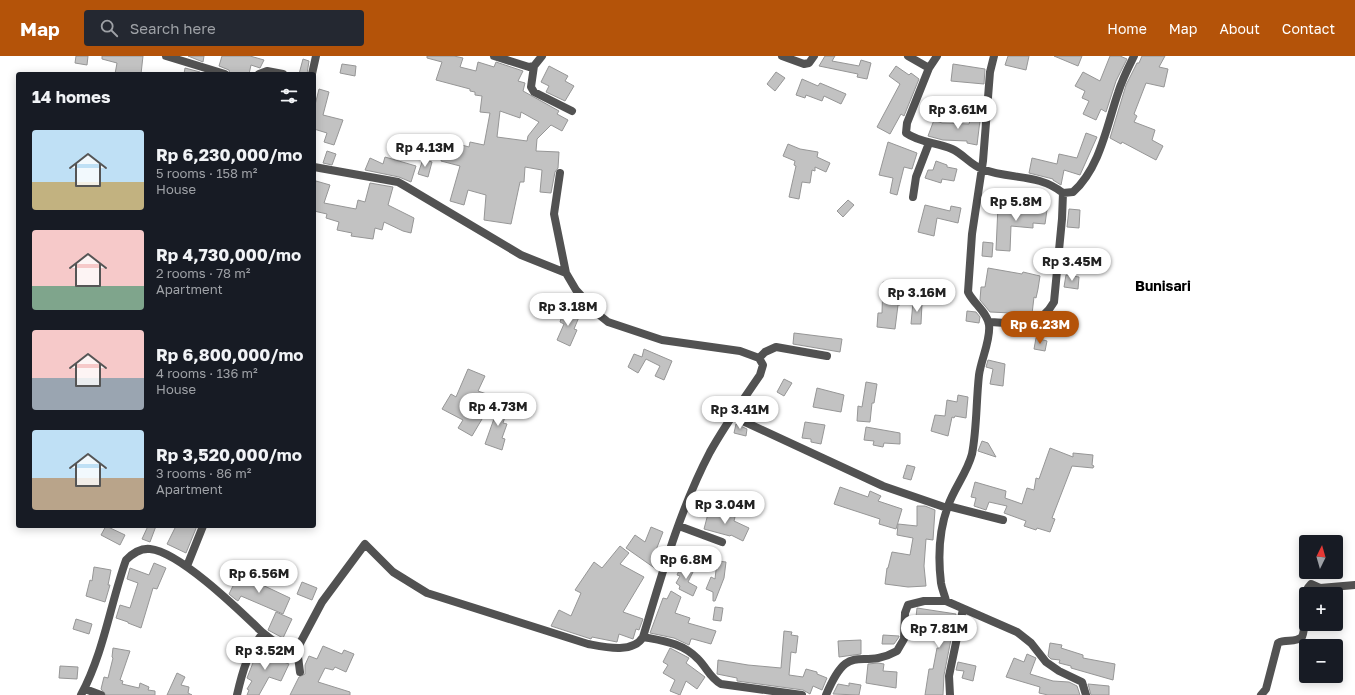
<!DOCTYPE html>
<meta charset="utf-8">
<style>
body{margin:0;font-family:"Golos Text",sans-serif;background:#242831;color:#f1f3f6;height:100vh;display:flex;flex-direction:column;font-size:15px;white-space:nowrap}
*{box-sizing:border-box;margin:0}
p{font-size:13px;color:#9ea1a6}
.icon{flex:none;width:22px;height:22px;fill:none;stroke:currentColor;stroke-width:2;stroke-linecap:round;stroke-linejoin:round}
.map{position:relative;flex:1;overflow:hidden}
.side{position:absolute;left:16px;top:16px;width:300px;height:456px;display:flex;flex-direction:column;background:#171b24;border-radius:4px;box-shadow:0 2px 10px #0003}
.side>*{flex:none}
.needle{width:26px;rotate:5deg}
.controls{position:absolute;left:1299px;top:479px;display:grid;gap:8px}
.controls a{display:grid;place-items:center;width:44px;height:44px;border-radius:4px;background:#171b24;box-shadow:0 2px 10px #0003;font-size:20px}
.price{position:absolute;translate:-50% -34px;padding:0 9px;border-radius:14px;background:#fff;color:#222;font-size:13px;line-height:26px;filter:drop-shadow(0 1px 2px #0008)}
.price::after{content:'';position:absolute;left:50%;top:24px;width:12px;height:9px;margin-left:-6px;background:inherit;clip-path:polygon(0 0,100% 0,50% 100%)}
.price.selected{background:#b45309;color:#fff}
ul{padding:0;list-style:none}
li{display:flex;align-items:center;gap:12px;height:100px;padding:0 16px}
li span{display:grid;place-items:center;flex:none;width:112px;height:80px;border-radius:4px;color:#555}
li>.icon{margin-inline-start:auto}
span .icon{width:48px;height:48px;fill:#fffc;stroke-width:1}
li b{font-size:17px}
h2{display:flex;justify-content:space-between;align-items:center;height:48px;padding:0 16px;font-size:17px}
header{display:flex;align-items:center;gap:24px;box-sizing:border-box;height:56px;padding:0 20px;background:#b45309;color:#fff}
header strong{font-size:19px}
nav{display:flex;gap:22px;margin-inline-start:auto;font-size:14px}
.search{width:280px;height:36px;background:#242831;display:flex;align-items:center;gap:10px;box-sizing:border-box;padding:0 14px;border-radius:4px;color:#9ea1a6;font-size:15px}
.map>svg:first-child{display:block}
</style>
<header>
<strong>Map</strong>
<div class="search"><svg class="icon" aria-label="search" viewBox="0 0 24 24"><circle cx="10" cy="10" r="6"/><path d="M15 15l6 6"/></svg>Search here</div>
<nav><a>Home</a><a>Map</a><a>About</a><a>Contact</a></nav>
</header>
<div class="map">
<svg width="1355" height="639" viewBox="0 0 1355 639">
<rect width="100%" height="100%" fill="#fff"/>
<path fill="#c2c2c2" stroke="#969696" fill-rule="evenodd" d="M76,0H88L87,9L75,7Z
M102,0H143L141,18H115L117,7L102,3Z
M188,0H204L203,6Z
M222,0H250L264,4L260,12L251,9L249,18H230L229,14L219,10Z
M427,0H454L463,2L460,11L476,15L478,6L494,11L496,6L523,15L518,25L525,27L523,35L559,55L557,58L568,64L562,75L551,69L537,83L536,95L559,96L558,112L555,116L551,137L540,136L542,114L525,111L524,126H520L511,168L484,164L486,139L468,134L464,149L450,145L460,110L441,105L445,89L458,92V88L469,91L470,86L484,89L490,57L480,56L482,40L475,39V36L470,35V33L436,24L442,6L427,2ZM500,55L520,62L521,56L539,66L528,80L527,85L497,81Z
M825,0H835L832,5L859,10L861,4L871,7L867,23L857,21L858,18L819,10Z
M1008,0H1029L1026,14L1005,9Z
M1054,0H1082L1078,10Z
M1110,0H1120L1127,3L1116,25L1106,56L1101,53L1096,64L1083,58L1089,45L1082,42L1085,35L1075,30L1083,16L1100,25Z
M1142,0H1165L1159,11L1168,13L1164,31L1146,27L1134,58L1137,60L1134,66L1155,74L1152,84L1163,90L1156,104L1122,86L1121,88L1110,82L1126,29L1137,7H1139Z
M303,3L309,5L307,18H299Z
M342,8L356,10L355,20L340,17Z
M953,8L985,13L984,28L951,25Z
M549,10L568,20L565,25L574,30L565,45L546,36L549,30L541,26Z
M896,10L909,19L911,17L919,23L904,60L901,58L890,78L877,71L900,28L889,20Z
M185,12L200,16L199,18H184Z
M776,16L785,22L775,35L767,28Z
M802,23L818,30L820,27L846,38L841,48L824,40L822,45L806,39L805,42L796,39Z
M319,33L329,36L323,59L343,64L334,89L324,86L327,77L314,73V53Z
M974,53L981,56L977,89L967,87V85L943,84L928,80L934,64L942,67L969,68Z
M1086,77L1097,81L1080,119L1064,114L1061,129L1053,124V123L1029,117L1032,102L1057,108L1059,98L1077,102Z
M888,86L917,97L912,113L904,111L897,139L890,137L893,122L879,119Z
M788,88L800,93L818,96L817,101L830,107L826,116L815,111V115L812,114L810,127L802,126L799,143L789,141L796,110L794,109L795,105L783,100Z
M327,95L336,98L332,109L323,107Z
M385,101L416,110L411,126L399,121L365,114L370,102L383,108Z
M423,103L432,106L428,121L418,118Z
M936,105L947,109V111L957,113L954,125L942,123L941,127L925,122L928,114H933Z
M316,125L330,129L324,147L356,153L358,144L365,146L370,127L393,131L388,149L414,162L411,177L403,175L384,166L382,174L375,172L373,183L351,180L352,177L337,174L339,166L326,162L327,158L314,155V132Z
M848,144L854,149L843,161L837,155Z
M925,149L950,155L951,150L961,152L958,167L937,162L934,180L918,176Z
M998,150H1027L1047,154L1045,168L1033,167V172L1011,170L1010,195L996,194Z
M1069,153L1080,154L1079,172L1067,171Z
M983,186L993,187L992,201L982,200Z
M988,212L1022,218L1023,216L1040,220L1038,233L1036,242L1034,241L1032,258L990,256L980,244L981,231H985Z
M1066,219L1079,221L1078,233L1064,231Z
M883,226L899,227L900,249H898L895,273L877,271L878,257H882Z
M913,246L922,247L921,268H911Z
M565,251L573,254L571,258L579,261L574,273L577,274L570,290L557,284L564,268L560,266Z
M967,255L976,256L980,261L979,267L966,265Z
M794,277L842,283L840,296L793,288Z
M1036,282L1047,285L1045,295L1034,293Z
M644,293L672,305L664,324L655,320L660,310L646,303L638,317L628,311L634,298L642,301Z
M988,304L1005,308L1003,330L990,328L993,313L986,311Z
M468,313L485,320L478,335L495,341L472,380L458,372L463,364L442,353L451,338L456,341Z
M784,323L792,327L784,340L777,336Z
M866,326L877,328L874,347H872L870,366L857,365L858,350L862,351Z
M817,332L844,339L841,356L813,351Z
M958,339L968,341L966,362L955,360L954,362L952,361L948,380L931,375L935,359L945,360L947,344L957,346Z
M501,343L510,346L503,367L507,368L502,382L505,383L502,394L485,388Z
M805,366L825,369L821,388L811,386V383L802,382Z
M736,368L747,373L746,380L734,377Z
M866,371L900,377V388L884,387L883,391L873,389L874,385L864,384Z
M982,385L988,387L996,401L978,395Z
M1050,392L1073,401V397L1093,399L1092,409L1094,410L1093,412L1072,410L1052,462L1055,463L1050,476L1037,472L1036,474L1024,470L1026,465L1004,457L1007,450L989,446L986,454L974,450L976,442L971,441L975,426L1006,435L1005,442L1022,448L1027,432L1034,434L1036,422L1039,423Z
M907,409L915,411L911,424L903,422Z
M840,431L868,441L870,435L881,440L878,445L902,453L896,473L879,468L880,463L834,448Z
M917,450H925L935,454L933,484L926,483L924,510L926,530L908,531L885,528L887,512H888L892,496L910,499L913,482L897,479L898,468L917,470Z
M709,454L735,461L734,465L749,472L743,485L731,479L730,480L704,473Z
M106,470L125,479L120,489L101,479Z
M148,470H156L150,486L142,483Z
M176,470H197L186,497L167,488Z
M651,471L663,476L656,494L663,498L656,513L626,492L635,479L645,486Z
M620,490L629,497L620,508L644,521L623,556L643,563L639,574L636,573L633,583L619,578L617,586L592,581L591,583L551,570L559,554L571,560L581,537L575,534L594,506L602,512Z
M717,505L726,506L724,522L715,545H713V536L706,533L711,521L715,523Z
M154,507L166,512L157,533L153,532L141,572L128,567V566L116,562L120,549L130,552L138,527L127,523L130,512L149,519Z
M682,508L694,514L688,526L697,531L693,540L679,533L680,530L676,527L680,520L677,519Z
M94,511L111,514L108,529H110L105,546L86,540L90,524L92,525Z
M239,518L290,542L283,558L241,540L238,545L235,543L229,538Z
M302,526L317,532L312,544L297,538Z
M671,535L681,541L675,557L690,562L688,567L716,575L711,588L693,583H691L689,589L674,582L650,577L663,542L667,543Z
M715,551L723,552L721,565L713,564Z
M917,552L956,558L944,619L943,639H925L929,613H933L937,592H939L943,567L916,561Z
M276,556L292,563L283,582L268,574Z
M76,563L92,568L89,578L73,573Z
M784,575L792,576L791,579L798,580L796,597L791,596L789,619L803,621L806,613L817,616V618L827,622L822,634L813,630L810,638L803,634L737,625V622L717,618L718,604L748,609L781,612Z
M883,579L899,580V581L894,588H882Z
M861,584V598L839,601L838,585Z
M1050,587L1062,589L1061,592L1083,599V602L1115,608L1113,624L1071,612V610L1059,607L1060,604L1051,603L1048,600Z
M323,590L342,598L344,594L354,598L346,616L335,611L333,614L325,612L318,626L350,636V639H290L299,621L305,618V609L309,600L317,603Z
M113,592L130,595L120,624L123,625L122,628L139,632L140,627L149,631L148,634L155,635V639H106L101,633L104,621L108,622L113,602L112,601Z
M670,592L689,602L686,607L705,621L697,633L686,625L680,639L670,635L675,624L663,617L668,609L663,606Z
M258,594L266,595L274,600L273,602L289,608L281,625L269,621L259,639H247L249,634L247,633L252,625L247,622Z
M1027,598L1036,602L1030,618L1053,625L1069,626L1077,630L1080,639H1048L1039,637L1040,631L1006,621L1014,602L1024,606Z
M958,606L976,610L973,625L962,622L964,615L956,614Z
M878,607L884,608L883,615L897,616L896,632L866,627L868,608Z
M60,610L78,611L77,623L59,622Z
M177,617L185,621L181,629L189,631L188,637L192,639H167Z
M849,627L861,629L859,639L833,638L838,628L849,630Z
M1088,628L1109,630V639H1091Z"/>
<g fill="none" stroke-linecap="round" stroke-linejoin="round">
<path stroke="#525252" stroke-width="8" d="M166,0L225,18
M494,0L529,11L534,10L542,0
M782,0L804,8L809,7L814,0
M908,0L929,12
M937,0L929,12L907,67L906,77C920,87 936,86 952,93C963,98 971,109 982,113C1011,124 1038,117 1063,137L1062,163L1054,246C1038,274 1017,267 989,266
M994,0L990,16L983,105L972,178L968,236C973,247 988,257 989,269C991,283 981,304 979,319C976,346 977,372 972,398C967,417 954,432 948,450C939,474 938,502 941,527C942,534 945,539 946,545L1017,576L1031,587L1046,606L1059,615L1082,626L1086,639
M534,10L531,31L534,36L572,55
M259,18L267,15L283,18
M312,18L316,0
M560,117L554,158L566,217
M1063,137L1073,136C1100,112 1107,69 1118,37C1122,24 1128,12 1134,0
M913,141L916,121L929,87
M759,302L765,296L776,291L827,300
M732,360L883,430L947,452
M948,450L1003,464
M679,470L722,486
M187,510L203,470
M643,581C664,585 683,587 698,603C707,612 710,622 721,628L802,639
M297,593L322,546L365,488L393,516L427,537L588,588C604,591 633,598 643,581C662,518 680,453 710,396C725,369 743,344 760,319L763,309L759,302L740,295L662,284L608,266L598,258L576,234L566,217L521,199L405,130L398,126L314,111
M85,633L101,639
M81,639C104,596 110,549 126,504C132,498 141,492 150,493C180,496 240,555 263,577L272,584L297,593L300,616
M237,639C242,617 248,595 263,577
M826,639C850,582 859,616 897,595L904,583L905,557L908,549L924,545H946
M950,639L949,620L963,553
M1261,639L1266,633L1278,587C1286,583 1295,587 1302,581C1309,564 1297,542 1311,528L1320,532L1355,529"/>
</g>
<g text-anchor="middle" stroke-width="4" stroke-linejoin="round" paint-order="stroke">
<g font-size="14" font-weight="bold" fill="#000" stroke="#fff">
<text x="1163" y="235">Bunisari</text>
</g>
</g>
</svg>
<div class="controls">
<a><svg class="needle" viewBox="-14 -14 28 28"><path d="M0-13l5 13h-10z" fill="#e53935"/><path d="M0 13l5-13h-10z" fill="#9ea1a6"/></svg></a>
<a>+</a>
<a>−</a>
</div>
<b class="price" style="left:958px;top:74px">Rp 3.61M</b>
<b class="price" style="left:425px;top:112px">Rp 4.13M</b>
<b class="price" style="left:1016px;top:166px">Rp 5.8M</b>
<b class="price" style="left:1072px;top:226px">Rp 3.45M</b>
<b class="price" style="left:917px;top:257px">Rp 3.16M</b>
<b class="price" style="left:568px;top:271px">Rp 3.18M</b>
<b class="price selected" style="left:1040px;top:289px">Rp 6.23M</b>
<b class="price" style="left:498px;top:371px">Rp 4.73M</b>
<b class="price" style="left:740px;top:374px">Rp 3.41M</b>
<b class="price" style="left:725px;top:469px">Rp 3.04M</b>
<b class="price" style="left:686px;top:524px">Rp 6.8M</b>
<b class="price" style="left:259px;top:538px">Rp 6.56M</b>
<b class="price" style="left:939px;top:593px">Rp 7.81M</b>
<b class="price" style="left:265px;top:615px">Rp 3.52M</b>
<section class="side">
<h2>14 homes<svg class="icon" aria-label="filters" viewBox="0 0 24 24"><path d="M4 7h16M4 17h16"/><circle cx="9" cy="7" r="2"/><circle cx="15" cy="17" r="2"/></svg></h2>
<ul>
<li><span style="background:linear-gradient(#bfe0f5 65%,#c2b280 0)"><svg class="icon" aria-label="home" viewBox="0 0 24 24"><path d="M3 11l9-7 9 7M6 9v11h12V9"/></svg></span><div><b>Rp 6,230,000/mo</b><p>5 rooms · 158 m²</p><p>House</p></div></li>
<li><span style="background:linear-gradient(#f6c9c9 70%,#7fa58c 0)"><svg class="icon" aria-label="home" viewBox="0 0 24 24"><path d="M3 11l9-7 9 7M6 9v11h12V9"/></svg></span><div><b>Rp 4,730,000/mo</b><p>2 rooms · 78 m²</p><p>Apartment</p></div></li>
<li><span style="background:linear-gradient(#f6c9c9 60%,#9aa5b1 0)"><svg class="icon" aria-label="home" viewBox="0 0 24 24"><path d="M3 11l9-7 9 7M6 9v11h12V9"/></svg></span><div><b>Rp 6,800,000/mo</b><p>4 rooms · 136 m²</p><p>House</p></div></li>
<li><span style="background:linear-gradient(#bfe0f5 60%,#b9a48a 0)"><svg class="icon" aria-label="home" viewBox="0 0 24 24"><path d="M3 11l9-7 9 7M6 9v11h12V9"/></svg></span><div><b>Rp 3,520,000/mo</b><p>3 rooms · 86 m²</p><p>Apartment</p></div></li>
</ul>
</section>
</div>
